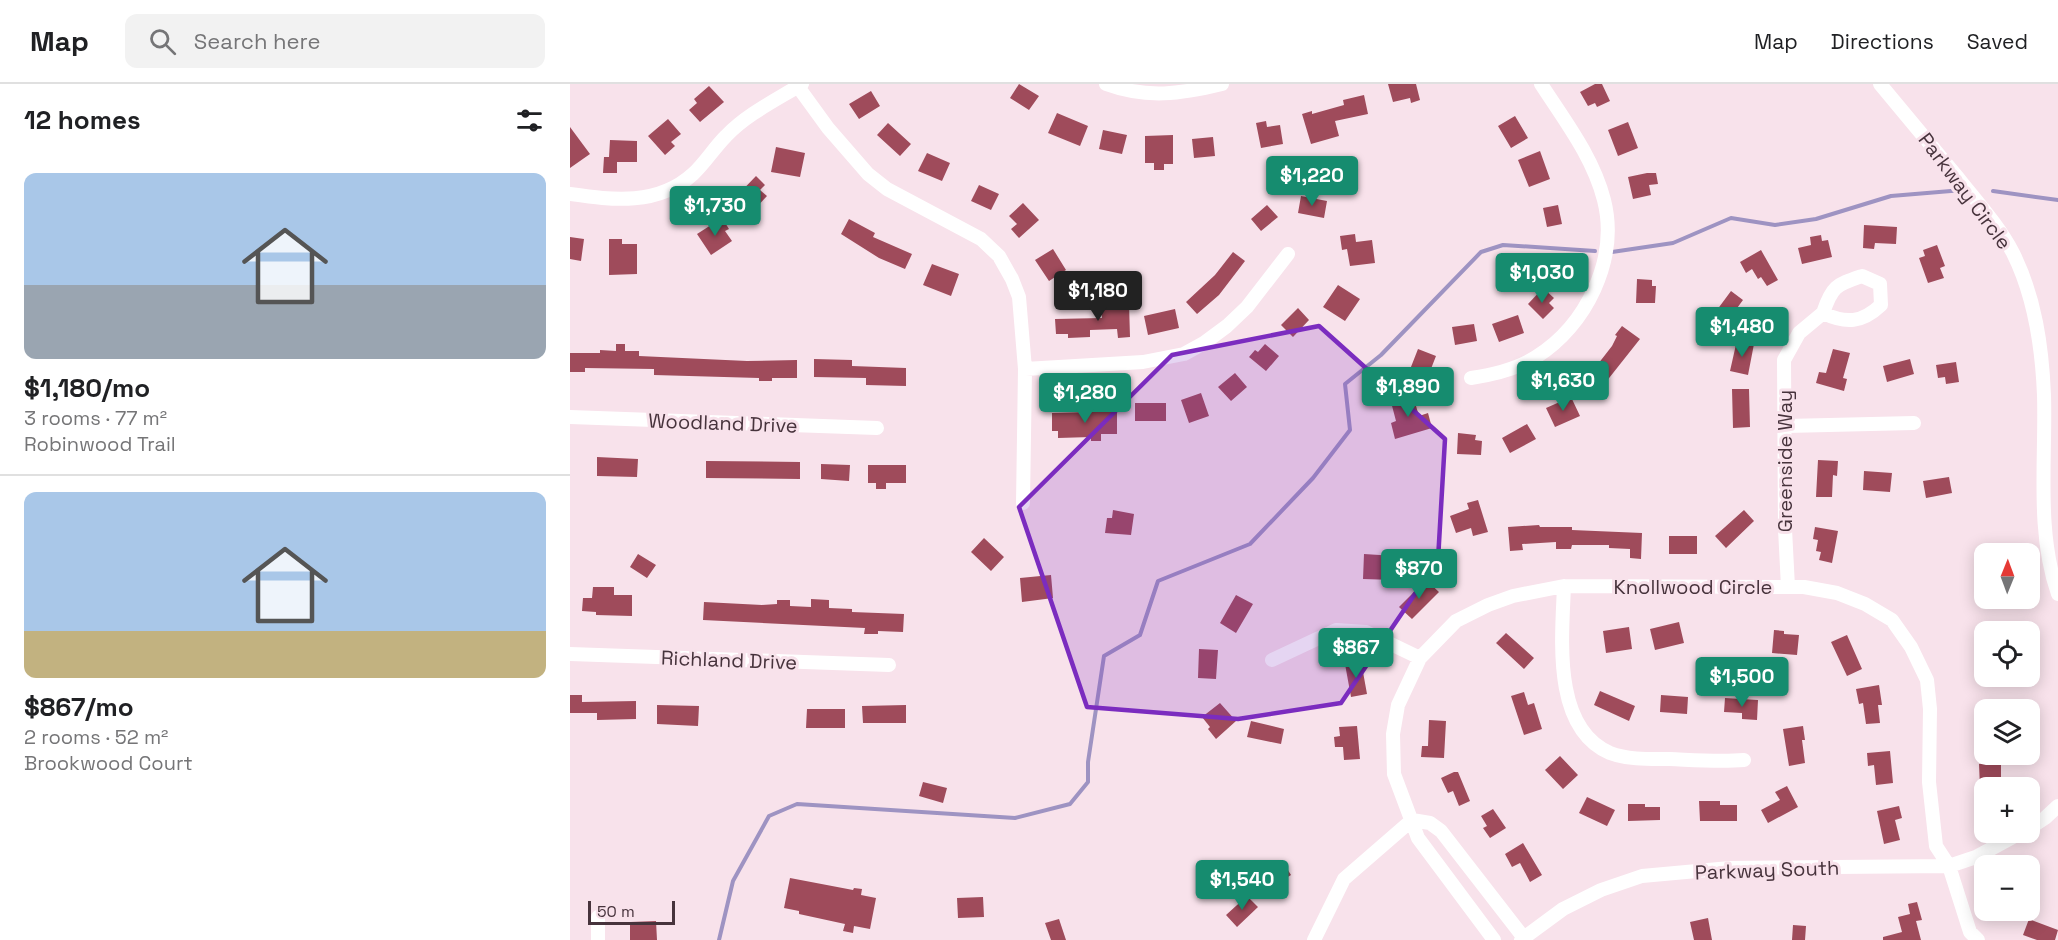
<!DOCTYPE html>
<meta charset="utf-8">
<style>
body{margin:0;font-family:"Space Grotesk",sans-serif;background:#f2f2f2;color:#202124;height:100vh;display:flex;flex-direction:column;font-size:22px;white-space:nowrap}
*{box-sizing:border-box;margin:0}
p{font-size:20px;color:#757577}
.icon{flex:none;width:33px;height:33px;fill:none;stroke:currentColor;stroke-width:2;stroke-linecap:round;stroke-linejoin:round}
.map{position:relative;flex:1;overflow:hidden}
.sheet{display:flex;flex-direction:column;background:#fff;width:570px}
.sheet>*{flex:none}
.needle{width:39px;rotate:1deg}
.tools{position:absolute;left:1404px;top:459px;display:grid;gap:12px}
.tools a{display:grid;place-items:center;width:66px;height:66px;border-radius:12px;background:#fff;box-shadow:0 3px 15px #0003;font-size:30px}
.scale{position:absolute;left:18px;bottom:15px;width:87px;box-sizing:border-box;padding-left:6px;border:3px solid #47333c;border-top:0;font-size:16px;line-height:21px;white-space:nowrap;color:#47333c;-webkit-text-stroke:4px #f8e2eb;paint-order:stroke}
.price{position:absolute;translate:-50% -51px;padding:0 14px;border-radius:6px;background:#168c6f;color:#fff;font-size:20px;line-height:39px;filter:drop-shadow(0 2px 3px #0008)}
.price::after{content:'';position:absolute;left:50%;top:36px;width:18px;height:14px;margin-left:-9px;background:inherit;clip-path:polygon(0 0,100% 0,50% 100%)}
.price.selected{background:#222;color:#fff}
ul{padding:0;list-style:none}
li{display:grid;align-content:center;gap:12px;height:318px;padding:0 24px}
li+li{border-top:2px solid #e0e0e0}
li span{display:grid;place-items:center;height:186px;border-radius:12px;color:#555}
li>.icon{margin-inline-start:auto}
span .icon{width:108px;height:108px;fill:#fffc;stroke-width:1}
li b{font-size:26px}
h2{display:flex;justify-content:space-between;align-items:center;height:72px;padding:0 24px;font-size:26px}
header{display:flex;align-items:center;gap:36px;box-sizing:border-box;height:84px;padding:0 30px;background:#fff;border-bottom:2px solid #e0e0e0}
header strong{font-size:28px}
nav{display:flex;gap:33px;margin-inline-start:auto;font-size:21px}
.search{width:420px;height:54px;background:#f2f2f2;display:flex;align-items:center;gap:15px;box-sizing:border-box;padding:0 21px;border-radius:12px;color:#757577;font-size:22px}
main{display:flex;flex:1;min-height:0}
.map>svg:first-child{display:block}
</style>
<header>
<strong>Map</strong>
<div class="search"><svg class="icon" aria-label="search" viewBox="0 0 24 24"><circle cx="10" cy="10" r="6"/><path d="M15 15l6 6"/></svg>Search here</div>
<nav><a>Map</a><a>Directions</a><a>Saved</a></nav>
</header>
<main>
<section class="sheet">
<h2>12 homes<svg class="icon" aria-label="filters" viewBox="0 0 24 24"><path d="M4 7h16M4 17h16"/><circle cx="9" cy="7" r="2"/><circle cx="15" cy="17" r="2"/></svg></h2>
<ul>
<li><span style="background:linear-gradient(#a9c7e8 60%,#9aa5b1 0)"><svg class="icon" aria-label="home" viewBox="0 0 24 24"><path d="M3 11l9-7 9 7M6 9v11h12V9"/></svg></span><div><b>$1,180/mo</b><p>3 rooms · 77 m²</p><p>Robinwood Trail</p></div></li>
<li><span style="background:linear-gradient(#a9c7e8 75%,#c2b280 0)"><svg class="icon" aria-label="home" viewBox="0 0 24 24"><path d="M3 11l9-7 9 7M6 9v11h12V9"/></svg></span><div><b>$867/mo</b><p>2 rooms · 52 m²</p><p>Brookwood Court</p></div></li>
</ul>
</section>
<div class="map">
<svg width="1488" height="856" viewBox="0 0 1488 856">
<rect width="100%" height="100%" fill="#f8e2eb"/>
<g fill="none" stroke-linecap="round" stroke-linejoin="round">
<path stroke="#9e93c2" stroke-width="4" d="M1423,107L1488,116
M1042,168L1103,159L1161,134L1205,141L1246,135L1321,112L1393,106
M149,856L163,797L199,732L227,720L445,734L500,720L518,698V678L534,572L570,551L588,497L680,460L743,394L780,346L775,300L811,271L911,168L933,161L1025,167"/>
</g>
<path fill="#9f4b5b" d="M449,0L469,12L459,26L440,14Z
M818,0H846L850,16L841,19L840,14L823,18Z
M1025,0H1032L1040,17L1027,23L1025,19L1018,22L1010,8Z
M139,2L154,18L130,38L119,26L127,19L124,15Z
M301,7L310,22L289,35L279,20Z
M794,11L798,30L765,37L769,52L741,60L732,30L742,27V30L774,21L773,16Z
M487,29L518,42L510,62L478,49Z
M945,32L958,54L941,64L928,42Z
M98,35L111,50L101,58L105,62L95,71L78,52Z
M696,37L697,43L710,41L713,60L691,64L686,39Z
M1058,38L1068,64L1048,72L1038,46Z
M318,39L341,60L330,72L307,51Z
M0,43L20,70L0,84Z
M533,46L557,51L552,70L529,65Z
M603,51V80H594V86H584V79H575V52Z
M643,53L645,72L624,74L622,55Z
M40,56L67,57V78H47V89H33L34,73H39Z
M206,63L235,69L230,93L201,88Z
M970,67L980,95L959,103L948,76Z
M357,69L380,79L372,97L348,87Z
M1077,89H1086L1088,100L1079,101L1081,111L1063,115L1058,93Z
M186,92L195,101L190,106L197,112L177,133L161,118Z
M409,101L429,110L421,126L401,117Z
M731,112L757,117L754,134L728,129Z
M453,119L469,136L449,154L441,145L447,140L439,132Z
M697,121L708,133L691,147L681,135Z
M988,121L992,140L977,143L973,124Z
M152,134L159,145L155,147L162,157L141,171L127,150Z
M279,135L305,149L303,153L342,170L335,185L309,174L271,150Z
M1294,141L1327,143L1326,160L1305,159L1304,165L1293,164Z
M785,150L786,158L802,156L805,179L780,182L777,165L772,166L770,152Z
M1251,151L1252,157L1258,156L1262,173L1232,180L1228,164L1241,161L1240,153Z
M0,153L14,155L11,177L0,175Z
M39,155H52V160H67V190L39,191Z
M1367,161L1375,182L1370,184L1374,194L1358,199L1349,174L1355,172L1353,166Z
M483,165L496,186L479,197L465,176Z
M1191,166L1208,196L1197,202L1191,193L1188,195L1182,185L1176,189L1170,178Z
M663,168L675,177L649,211L627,230L616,218L645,191Z
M362,180L389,190L381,212L353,201Z
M1067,195L1082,196V202H1086L1085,219H1066Z
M768,201L790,215L775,237L753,223Z
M973,204L984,214L979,219L984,224L973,235L958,220Z
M1161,207L1173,216L1156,239L1144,230Z
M559,219L560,253L548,254L547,245L520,246V253L498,254V250H486L485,235L532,234L531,220Z
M728,224L739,236L723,253L711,241Z
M605,225L609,244L578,251L574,232Z
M948,231L954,249L929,258L922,240Z
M904,240L907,257L885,261L882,243Z
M1052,242L1070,255L1028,308L1014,298L1042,262L1047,252L1045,251Z
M1167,256L1184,260L1178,291L1160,287Z
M46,260H55V267H69V272L177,277L227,276V294H202V297H189V294L84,291V285L15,284V288H0V269H30V266L46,267Z
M695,260L709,272L696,287L679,273L685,266L688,268Z
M848,265L866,272L857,295L839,288Z
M1263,265L1280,269L1273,294L1277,295L1274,307L1246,299L1249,288L1256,289Z
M244,275L282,276V282L336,284V302L296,301V294L244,293Z
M1340,275L1344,290L1317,298L1313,282Z
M1386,278L1389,298L1376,300L1375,293L1368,294L1366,281Z
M665,289L677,303L661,317L648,303Z
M1162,305H1179L1180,343L1163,344Z
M631,309L639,332L619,339L611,316Z
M843,312L849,332L858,329L862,344L825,355L821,339L826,337L821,318Z
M1001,313L1010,332L985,343L976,324Z
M565,319H596V337H565Z
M521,326H547V350H531V357H521V353L488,354V347H482V329L521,328Z
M957,340L966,355L940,369L932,354Z
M888,349L906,351L905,356L912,357L911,371L887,370Z
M27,373L68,375L67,393L27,392Z
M1248,376L1268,377L1267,392L1263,391L1262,413H1246Z
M136,377L230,378V395L136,394Z
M251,380L280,381L279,397L251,395Z
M298,381H336V399H316V405H306V399H298Z
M1294,387L1322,389L1320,408L1293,406Z
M1379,393L1382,409L1356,414L1353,397Z
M908,416L918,448L903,452L901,444L886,449L880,432L899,425L897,419Z
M543,426L564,430L561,451L535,449L537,434H542Z
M1174,426L1184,437L1156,464L1145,452Z
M969,441L970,443H1002V446L1072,449L1071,475L1060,474V465L1039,464V461H1002L1001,465H986V458L952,460L953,466L940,467L938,443Z
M1245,443L1268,447L1262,479L1249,476L1251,468L1246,467L1248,456L1243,455Z
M1099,452H1127V470H1099Z
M414,454L434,473L421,487L401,468Z
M68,470L86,481L77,494L60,483Z
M794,470L825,472L824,496L793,495Z
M481,491L483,514L452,518L450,494Z
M856,496L869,508L842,535L829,523Z
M23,503H44V511H62V532L26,531V528L12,527L13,514H22Z
M666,511L683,520L666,549L650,539Z
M241,515L259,516V524L282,525V528L334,530L333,548L308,547V550H294L295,544L133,536L134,518L192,521L207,520V516H220V522L241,523Z
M1109,538L1114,559L1085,566L1080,545Z
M1059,543L1062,565L1036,569L1033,547Z
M1204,546L1214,547V550L1229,551L1227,571L1202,569Z
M936,549L964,574L954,585L926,559Z
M1277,551L1292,585L1277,592L1261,558Z
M629,565L648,566L646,595L628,594Z
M791,577L797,610L781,613L775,580Z
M1309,601L1312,621H1308L1310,639L1296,640L1293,619L1289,620L1286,605Z
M1030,607L1065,622L1059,637L1024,621Z
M954,608L958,621L964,619L972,645L954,651L941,612Z
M0,611H12V618L66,617V635L27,636V629H0Z
M1091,611L1118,613L1117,630L1090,628Z
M1155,614L1188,616L1187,636L1172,635V629L1154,628Z
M650,619L666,637L646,655L638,645L640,643L632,633Z
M87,621L129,622L128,642L87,640Z
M336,621V639H293L292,622Z
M237,625H275V644H236Z
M859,636L876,637L874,674L851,673L852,662H858Z
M681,637L714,645L711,660L677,653Z
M787,642L790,675L774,676L773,663H765L764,653L770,652L769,643Z
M1233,642L1235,656H1232L1235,679L1219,682L1213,645Z
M1320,667L1323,699L1306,701L1304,681L1298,682L1297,669Z
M990,672L1008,691L993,705L975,686Z
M1431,679V704H1410L1409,680Z
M884,688H888L900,717L889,722L883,707L878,709L871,694Z
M353,698L377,704L373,719L349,712Z
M1217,702L1228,723L1198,739L1191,726L1210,716L1205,708Z
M1017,713L1045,726L1037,742L1009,729Z
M1129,717H1150V721H1167V737H1130Z
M1058,720H1075V723H1090V736L1058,737Z
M1329,722L1332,734L1325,736L1330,756L1314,760L1307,727Z
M923,725L936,744L920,754L913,744L917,742L911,732Z
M953,759L972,791L960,798L950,779L942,783L935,770Z
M711,780L713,784L716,783L721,791L708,799L710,802L703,806L693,790Z
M220,794L283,806L284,804L292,805L291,811L306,814L300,845L284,842L283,849L273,847L275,840L229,830V827L214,824Z
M677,812L688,823L667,843L656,831Z
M413,813L414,833L388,834L387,814Z
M1347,818L1352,836L1346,837L1351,856H1313V853L1332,848L1328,833L1340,830L1338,820Z
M1138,834L1142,856H1124L1120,838Z
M489,835L496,856H481L475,839Z
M1459,835L1488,846L1485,856H1467L1453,851Z
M86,837L87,856H60V838Z
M1223,841L1236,842L1235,856H1222Z"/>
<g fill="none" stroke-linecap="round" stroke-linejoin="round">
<path stroke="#fff" stroke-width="14" d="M226,0L258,44L298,90L317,105L411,155L429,172L442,195L449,213L455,285L453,419
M536,0C577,15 611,10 652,0
M1310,0C1337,32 1363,64 1389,95C1408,119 1429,142 1443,169C1465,213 1472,262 1474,311C1476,376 1466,447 1488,510
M0,110C43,116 88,122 123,90C135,79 144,64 156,52C177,30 206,16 232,0
M1292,192L1310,200L1311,221C1292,239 1276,240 1253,229C1262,202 1266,201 1292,192Z
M455,285L573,278L614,270L634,259L657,242L677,223L718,170
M901,294C922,291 947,285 966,273C1016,242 1049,175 1034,116C1023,73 995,37 971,0
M0,333L307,344
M1216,342L1344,339
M994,502C992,554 982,644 1040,669C1058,676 1081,675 1100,675C1124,676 1149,678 1174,676
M1218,503L1215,445L1214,276L1229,249L1253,229
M0,570L319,581
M702,576L766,546L796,548L850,574
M842,736L860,739L871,747L954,854
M1460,744L1475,734L1488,722
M28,856V833
M744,856L774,795L842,736
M924,856L848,754L824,690L823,650L828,621L850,574L886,537L918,521L943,512L994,502L1234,503L1267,509L1295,520L1322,536L1341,563L1357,596L1360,625L1359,698L1366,762L1379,782L1400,848L1408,856
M951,856L993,825L1031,806L1072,792L1160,784L1379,782L1406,773L1452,748"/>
</g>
<path fill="#7b2cbf" fill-opacity="0.2" stroke="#7b2cbf" stroke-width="4.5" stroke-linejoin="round" d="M749,242L875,355L868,476L771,619L668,635L517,623L449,423L602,271Z"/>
<g text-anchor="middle" stroke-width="6" stroke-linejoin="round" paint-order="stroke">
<g font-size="20" fill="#47333c" stroke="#f8e2eb">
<text transform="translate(1395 107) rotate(53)" y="7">Parkway Circle</text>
<text transform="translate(153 339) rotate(2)" y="7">Woodland Drive</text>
<text transform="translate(1215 377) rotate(-90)" y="7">Greenside Way</text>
<text x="1123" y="510">Knollwood Circle</text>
<text transform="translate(159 576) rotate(2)" y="7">Richland Drive</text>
<text transform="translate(1197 786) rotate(-2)" y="7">Parkway South</text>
</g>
</g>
</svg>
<div class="tools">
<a><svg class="needle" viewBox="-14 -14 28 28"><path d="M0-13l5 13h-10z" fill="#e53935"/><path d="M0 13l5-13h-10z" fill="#757577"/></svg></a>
<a><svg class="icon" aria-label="locate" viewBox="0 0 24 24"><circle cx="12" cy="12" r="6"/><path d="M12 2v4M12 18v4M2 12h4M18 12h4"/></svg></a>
<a><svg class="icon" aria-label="layers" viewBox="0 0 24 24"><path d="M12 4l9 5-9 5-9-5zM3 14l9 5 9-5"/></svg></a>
<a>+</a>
<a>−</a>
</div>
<div class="scale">50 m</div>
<b class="price" style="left:742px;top:123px">$1,220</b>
<b class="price" style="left:145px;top:153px">$1,730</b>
<b class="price" style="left:972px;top:220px">$1,030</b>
<b class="price selected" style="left:528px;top:238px">$1,180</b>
<b class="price" style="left:1172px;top:274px">$1,480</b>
<b class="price" style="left:993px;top:328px">$1,630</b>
<b class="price" style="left:838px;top:334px">$1,890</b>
<b class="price" style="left:515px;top:340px">$1,280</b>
<b class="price" style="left:849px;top:516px">$870</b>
<b class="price" style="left:786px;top:595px">$867</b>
<b class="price" style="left:1172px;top:624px">$1,500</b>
<b class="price" style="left:672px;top:827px">$1,540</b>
</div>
</main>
